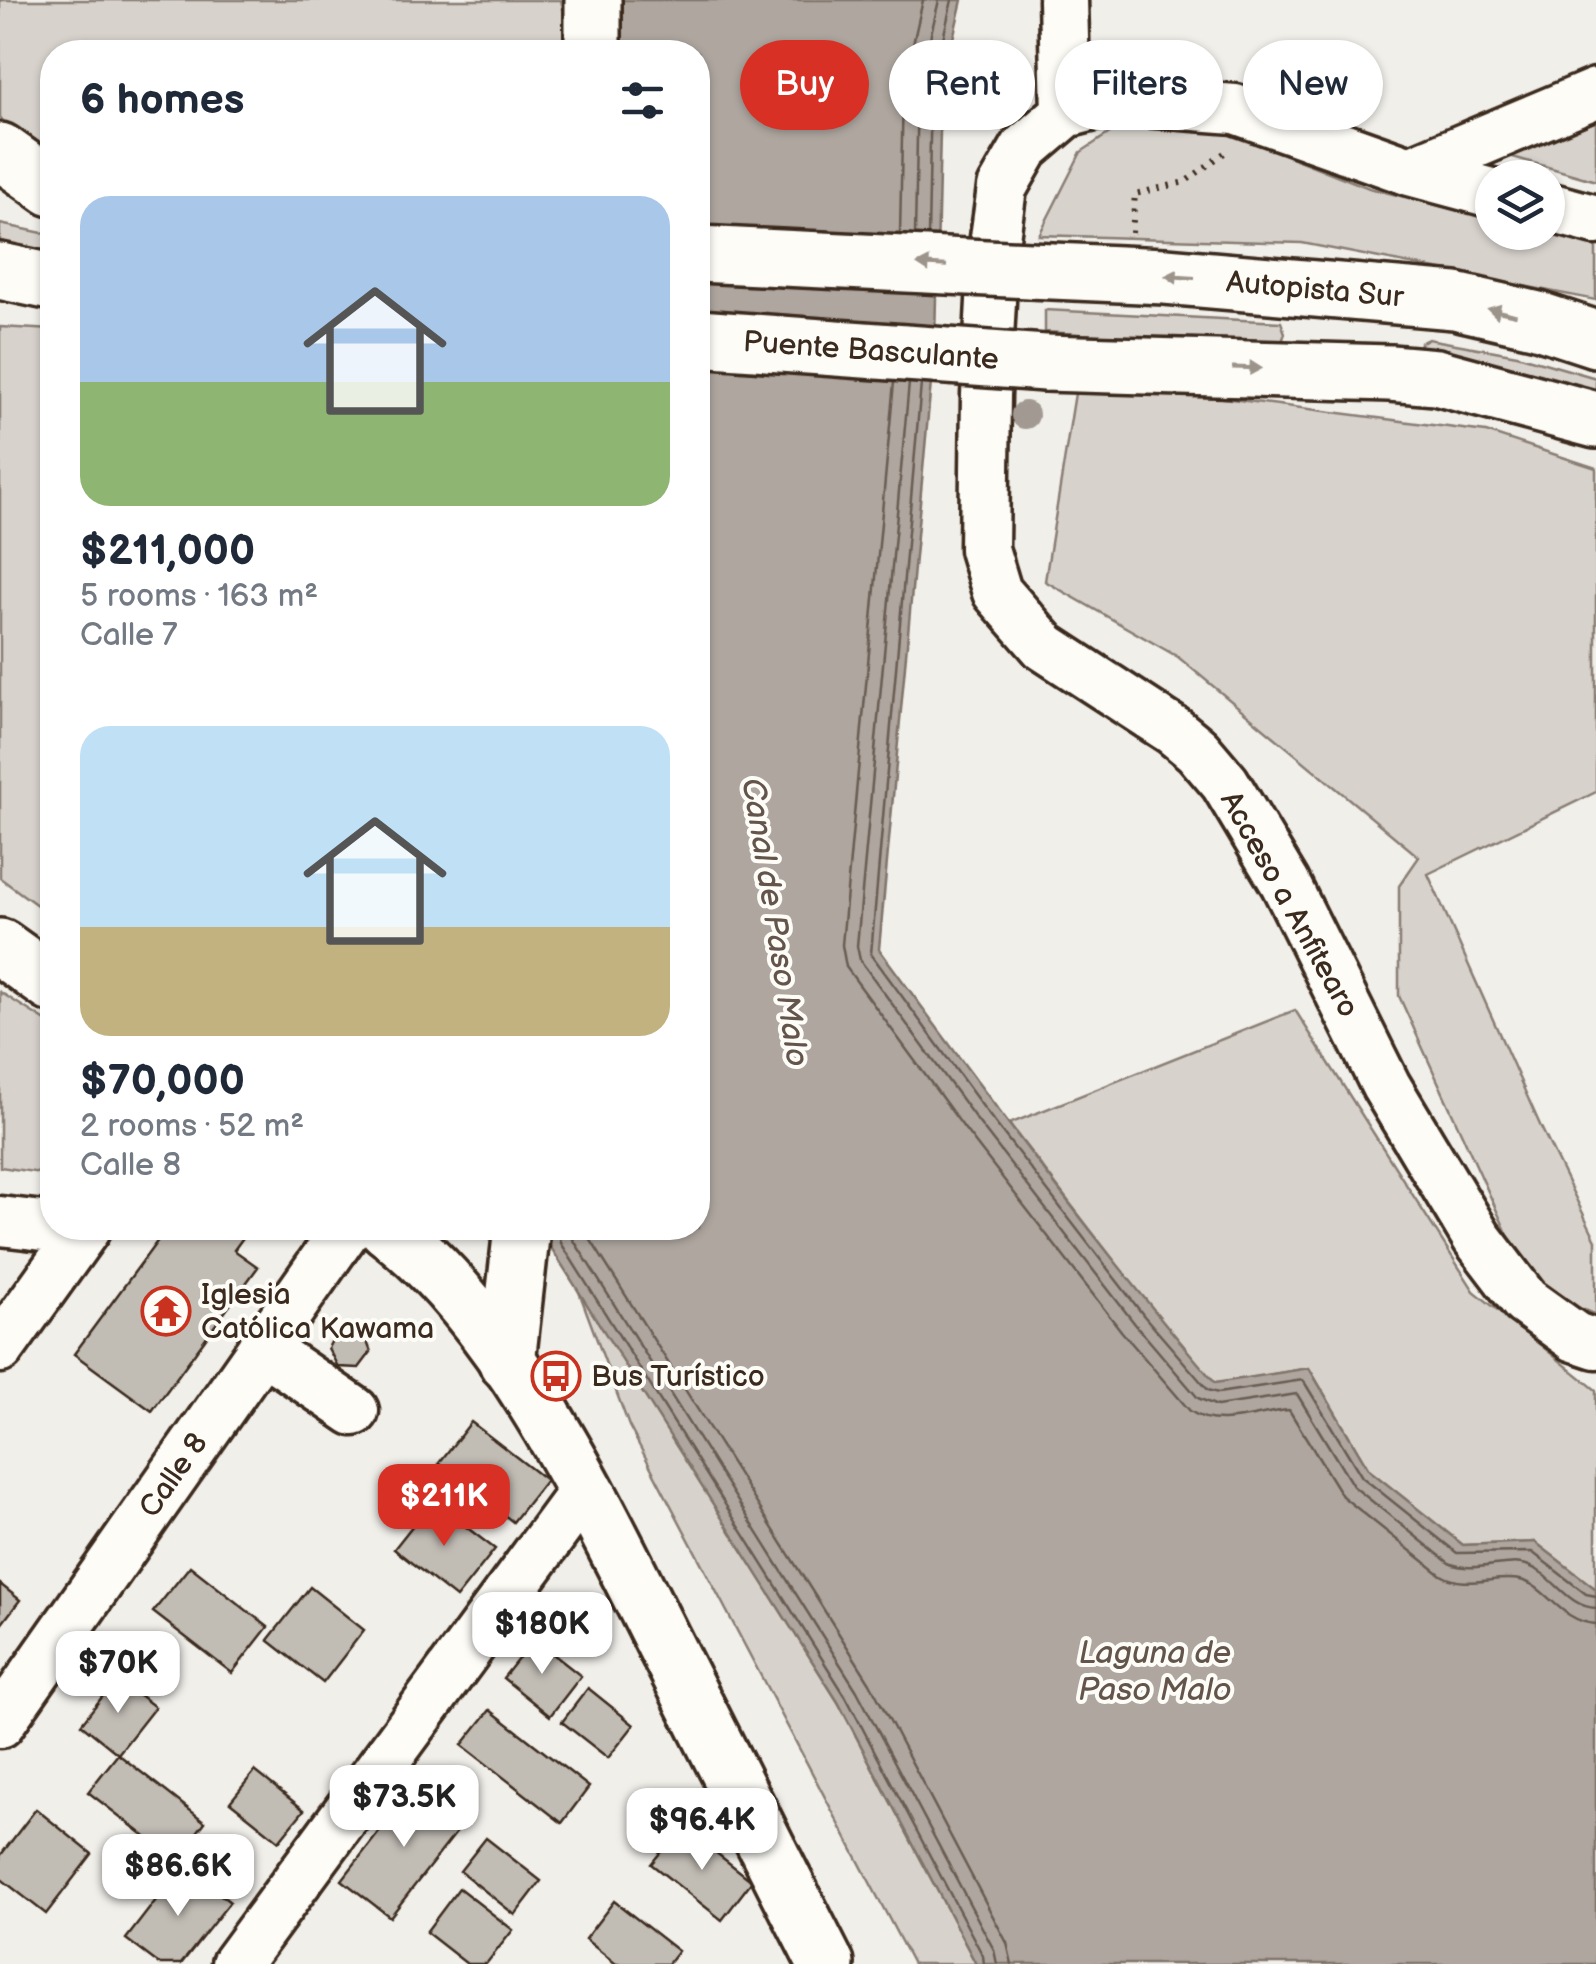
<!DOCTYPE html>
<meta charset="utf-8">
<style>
body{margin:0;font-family:"Balsamiq Sans",sans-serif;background:#f6f6f7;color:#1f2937;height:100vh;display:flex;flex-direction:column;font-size:38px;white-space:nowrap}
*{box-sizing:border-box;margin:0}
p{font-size:32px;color:#747a83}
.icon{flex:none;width:55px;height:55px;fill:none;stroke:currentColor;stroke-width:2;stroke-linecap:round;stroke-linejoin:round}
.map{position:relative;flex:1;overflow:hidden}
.side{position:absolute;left:40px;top:40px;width:670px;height:1200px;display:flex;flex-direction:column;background:#fff;border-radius:40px;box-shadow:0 2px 8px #0004}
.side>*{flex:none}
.hud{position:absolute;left:740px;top:40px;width:705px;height:90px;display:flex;gap:20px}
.buttons{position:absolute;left:1475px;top:160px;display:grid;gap:20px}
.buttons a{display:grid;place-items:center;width:90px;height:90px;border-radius:50%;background:#fff;box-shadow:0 2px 8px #0004;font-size:50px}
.price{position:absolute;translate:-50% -85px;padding:0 22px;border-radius:20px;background:#fff;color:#222;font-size:32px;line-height:65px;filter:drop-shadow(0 2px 5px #0008)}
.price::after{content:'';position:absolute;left:50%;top:60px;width:30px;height:22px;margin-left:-15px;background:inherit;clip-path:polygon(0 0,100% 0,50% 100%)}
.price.active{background:#d93025;color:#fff}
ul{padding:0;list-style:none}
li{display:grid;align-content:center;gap:20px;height:530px;padding:0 40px}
li span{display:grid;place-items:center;height:310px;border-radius:30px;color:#555}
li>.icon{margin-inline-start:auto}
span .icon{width:180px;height:180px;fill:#fffc;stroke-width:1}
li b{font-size:42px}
h2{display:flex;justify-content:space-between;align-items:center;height:120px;padding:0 40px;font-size:42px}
.tag{padding:0 35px;border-radius:45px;background:#fff;box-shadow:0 2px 8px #0004;font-size:35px;line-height:90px}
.tag.active{background:#d93025;color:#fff}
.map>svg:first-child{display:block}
</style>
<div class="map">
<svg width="1596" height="1964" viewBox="0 0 1596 1964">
<rect width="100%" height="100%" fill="#f1efea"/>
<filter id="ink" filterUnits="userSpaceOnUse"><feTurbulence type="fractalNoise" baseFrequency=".01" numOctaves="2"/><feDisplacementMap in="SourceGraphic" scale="20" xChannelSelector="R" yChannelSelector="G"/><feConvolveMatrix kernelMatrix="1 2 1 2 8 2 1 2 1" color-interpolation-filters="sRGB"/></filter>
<g filter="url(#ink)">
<path fill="#d7d2cc" stroke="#897e75" stroke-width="2.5" d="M0,0H561L564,14L563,52H52V162L17,139L0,117Z
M1155,103L1369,188L1492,219V232L1545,233L1596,245V300L1302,243L1039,235L1081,152Z
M1596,113V181L1492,151Z
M0,224L52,235V253L0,242Z
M1045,310L1281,322L1285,333L1282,342L1275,346L1045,332Z
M0,327L52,330V916L0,878Z
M1428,339L1517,355L1596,378V395L1418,349L1420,343Z
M1076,387L1185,393L1486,432L1596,468V792L1428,874L1540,1125L1596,1240V1315L1532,1288L1399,996V886L1419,857L1178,657L1045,581Z
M0,992L52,1025V1204L49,1203L41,1173L0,1167Z
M1295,1010L1474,1291L1596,1390V1589L1535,1542L1463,1545L1369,1470L1309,1368L1215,1384L1152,1310L1009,1124Z
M578,1289L838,1702L976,1964H913L629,1426Z"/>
<path fill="#aea69f" stroke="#80746b" stroke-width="2.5" d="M618,0H962L941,90L935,339L879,949C988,1097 1096,1244 1215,1383L1309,1368L1369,1470L1463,1545L1535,1542L1596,1589V1964H976L838,1702L550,1246L548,1228H698V52H615Z"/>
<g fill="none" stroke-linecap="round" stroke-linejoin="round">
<path stroke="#695c52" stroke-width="2.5" d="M900,234L903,88L923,0
M915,234L918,89L939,0
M928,235L931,90L952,0
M894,382L842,945L846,967L967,1132L1122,1332L1190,1411C1219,1431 1257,1412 1289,1410L1342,1496L1441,1575C1467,1590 1493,1575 1520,1580C1546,1585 1560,1622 1596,1624
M909,383L857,946L860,960L979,1123L1135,1324L1198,1398L1217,1406L1297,1394L1353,1486L1449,1563C1474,1575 1507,1557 1529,1566C1554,1575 1567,1607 1596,1608
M921,384L871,954L989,1115L1144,1316L1208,1390L1218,1393L1303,1380L1362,1477L1457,1553L1532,1552L1586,1594L1596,1596
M558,1228L561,1243L846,1697L983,1956L984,1964
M571,1228L573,1239L857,1691L994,1950L997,1964
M586,1228L587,1234L870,1683L1007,1943L1012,1964"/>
</g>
<path fill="#c1bcb4" stroke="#3b2a1e" stroke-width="2.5" d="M167,1228L204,1230L206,1228H250L234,1250L258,1267L152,1411L74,1354Z
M337,1331H363L371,1352L359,1368L338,1367L328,1348Z
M471,1422L546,1480L513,1522L439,1463Z
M432,1501L495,1549L456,1598L394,1549Z
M190,1566L268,1627L232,1673L153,1612Z
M0,1584L20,1600L0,1626Z
M310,1587L364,1630L323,1683L268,1640Z
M534,1639L581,1676L550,1716L503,1678Z
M117,1678L155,1707L118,1754L81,1724Z
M588,1688L634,1725L608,1758L562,1722Z
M490,1710L589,1787L562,1823L462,1745Z
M118,1754L205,1822L176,1860L88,1792Z
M255,1771L304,1810L279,1841L230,1802Z
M418,1782L466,1820L390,1917L342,1880Z
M36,1809L92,1854L46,1914L0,1878V1856Z
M682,1826L752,1881L722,1920L651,1864Z
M486,1838L541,1881L515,1915L460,1871Z
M183,1865L230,1902L181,1964H159L126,1939Z
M459,1888L513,1930L486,1964H467L426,1932Z
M614,1901L678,1951L668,1964H616L585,1939Z"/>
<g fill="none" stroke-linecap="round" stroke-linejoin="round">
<g stroke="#3b2a1e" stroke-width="55">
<path id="minor" d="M1063,0L1066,113
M1410,171L1596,93
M1492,193L1410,171L1235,109L1117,100L1066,113L1025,148L1002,188L994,245L986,395L984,549L997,592L1045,647L1174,731L1197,750L1225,783L1285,883L1386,1086L1477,1238L1525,1301L1575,1337L1596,1344
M1548,207L1596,220
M0,1221L52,1227
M0,1348L86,1228
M262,1348L354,1411
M0,1723L347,1228
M236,1964L586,1488"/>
</g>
<g stroke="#3b2a1e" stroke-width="62">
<path id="major" d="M0,947L52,984
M387,1228C507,1318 595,1506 662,1639C717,1748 771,1856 826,1964"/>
</g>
<g stroke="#3b2a1e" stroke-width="62">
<path id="highway" d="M593,52V0
M0,151L52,188
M1030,270L1165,276L1455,301L1538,320L1596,339
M0,271L52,282
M1045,363L1390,373L1436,377L1596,420
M507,1362L522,1228"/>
</g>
<path stroke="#3b2a1e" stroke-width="6" stroke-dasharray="2.5 8" stroke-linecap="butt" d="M1132,233L1135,194L1185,182L1227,151"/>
<use href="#minor" stroke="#fdfcf7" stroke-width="48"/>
<use href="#major" stroke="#fdfcf7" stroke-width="55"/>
<use href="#highway" stroke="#fdfcf7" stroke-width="55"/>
<g stroke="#3b2a1e" stroke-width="62" stroke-linecap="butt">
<path id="highway-bridge" d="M698,254L1030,270
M698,338L1045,363"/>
</g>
<use href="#highway-bridge" stroke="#fdfcf7" stroke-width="55"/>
</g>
<circle fill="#a29a92" cx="1025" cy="415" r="14"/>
<defs><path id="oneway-solid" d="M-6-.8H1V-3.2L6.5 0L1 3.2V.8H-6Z" transform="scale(2.5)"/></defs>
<g fill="#9c938a">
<use href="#oneway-solid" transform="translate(932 265) rotate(-177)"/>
<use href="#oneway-solid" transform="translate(1180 277) rotate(-176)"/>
<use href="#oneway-solid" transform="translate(1502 312) rotate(-167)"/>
<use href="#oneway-solid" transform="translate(1247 368) rotate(2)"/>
</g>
</g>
<defs>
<g id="temple-ring" transform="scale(2.5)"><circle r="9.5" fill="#fdfcf7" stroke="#c8321e" stroke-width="1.5"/><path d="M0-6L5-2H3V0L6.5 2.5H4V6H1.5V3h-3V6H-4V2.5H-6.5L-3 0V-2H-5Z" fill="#c8321e"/></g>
<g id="bus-ring" transform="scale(2.5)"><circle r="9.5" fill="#fdfcf7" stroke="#c8321e" stroke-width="1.5"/><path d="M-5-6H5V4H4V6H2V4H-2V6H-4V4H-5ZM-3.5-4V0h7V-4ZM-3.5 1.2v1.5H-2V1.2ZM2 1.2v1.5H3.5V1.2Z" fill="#c8321e"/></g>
</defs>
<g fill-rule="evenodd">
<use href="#temple-ring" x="166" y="1311"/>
<use href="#bus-ring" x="556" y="1376"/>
</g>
<g text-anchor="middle" stroke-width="8" stroke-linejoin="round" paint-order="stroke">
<g font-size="30" fill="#3b2a1e" stroke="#fdfcf7">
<text transform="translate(1315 289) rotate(5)" y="10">Autopista Sur</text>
<text transform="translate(871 350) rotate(4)" y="10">Puente Basculante</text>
<text transform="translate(1290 904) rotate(61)" y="10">Acceso a Anfitearo</text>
<text transform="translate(173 1475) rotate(-55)" y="10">Calle 8</text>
</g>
<g font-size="30" fill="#3b2a1e" stroke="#fdfcf7" text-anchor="start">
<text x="201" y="1304">Iglesia<tspan x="201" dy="34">Católica Kawama</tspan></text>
<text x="591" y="1386">Bus Turístico</text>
</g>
<g font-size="32" font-style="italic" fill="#63554b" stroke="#fdfcf7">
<text transform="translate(776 922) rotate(81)" y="11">Canal de Paso Malo</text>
<text x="1155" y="1663">Laguna de<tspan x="1155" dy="37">Paso Malo</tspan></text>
</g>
</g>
</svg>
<div class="buttons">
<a><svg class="icon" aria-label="layers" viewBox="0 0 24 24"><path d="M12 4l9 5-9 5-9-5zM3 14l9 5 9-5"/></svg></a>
</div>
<b class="price active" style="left:444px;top:1549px">$211K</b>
<b class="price" style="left:542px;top:1677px">$180K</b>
<b class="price" style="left:118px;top:1716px">$70K</b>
<b class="price" style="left:404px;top:1850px">$73.5K</b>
<b class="price" style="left:702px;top:1873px">$96.4K</b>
<b class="price" style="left:178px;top:1919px">$86.6K</b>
<div class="hud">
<a class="tag active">Buy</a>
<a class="tag">Rent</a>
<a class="tag">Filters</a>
<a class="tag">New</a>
</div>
<section class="side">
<h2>6 homes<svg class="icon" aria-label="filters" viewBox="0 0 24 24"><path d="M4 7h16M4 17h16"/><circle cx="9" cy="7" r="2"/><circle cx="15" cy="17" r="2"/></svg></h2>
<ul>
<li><span style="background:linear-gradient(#a9c7e8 60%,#8fb573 0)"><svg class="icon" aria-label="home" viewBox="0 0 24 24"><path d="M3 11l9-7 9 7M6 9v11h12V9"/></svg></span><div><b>$211,000</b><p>5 rooms · 163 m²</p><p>Calle 7</p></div></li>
<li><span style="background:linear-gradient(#bfe0f5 65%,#c2b280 0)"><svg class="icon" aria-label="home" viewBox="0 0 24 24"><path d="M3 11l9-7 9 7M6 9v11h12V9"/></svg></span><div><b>$70,000</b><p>2 rooms · 52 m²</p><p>Calle 8</p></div></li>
</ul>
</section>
</div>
